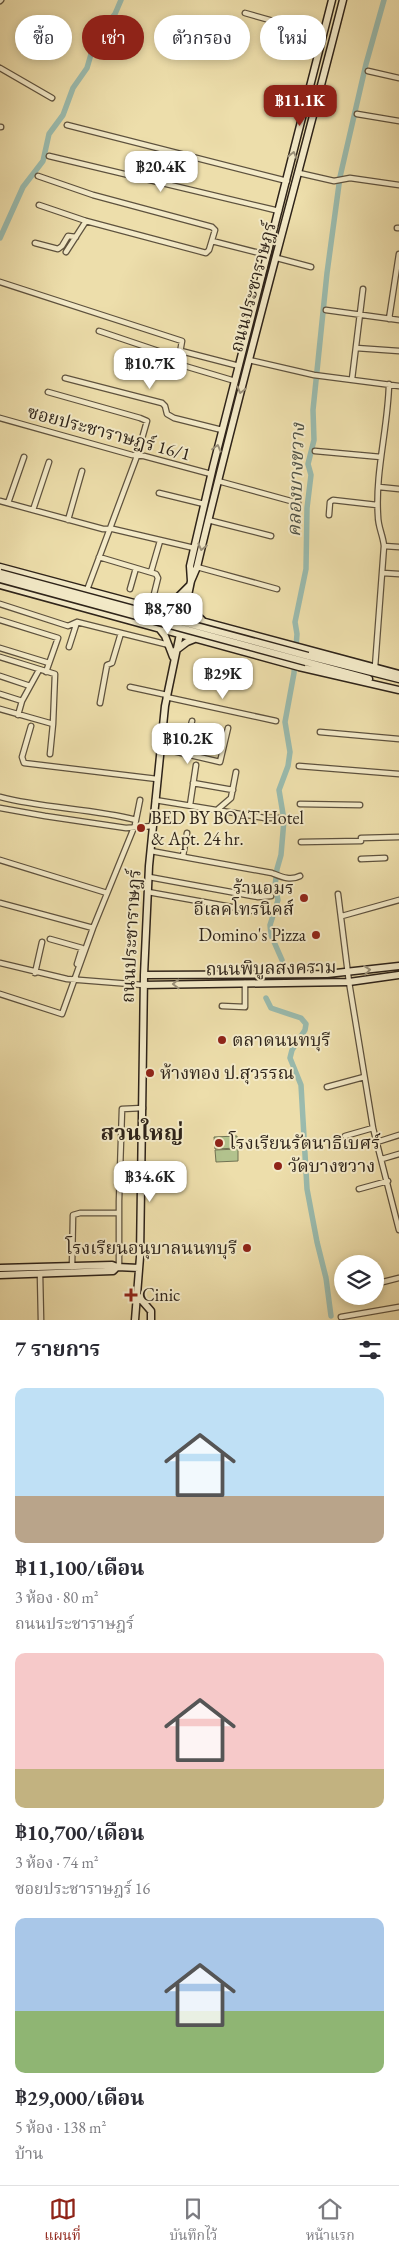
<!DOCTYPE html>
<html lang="th">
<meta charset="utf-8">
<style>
body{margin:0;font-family:"EB Garamond","Noto Serif Thai",serif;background:#f7f7f7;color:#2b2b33;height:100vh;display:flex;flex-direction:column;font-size:19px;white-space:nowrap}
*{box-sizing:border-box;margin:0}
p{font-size:16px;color:#7c7c81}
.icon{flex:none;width:28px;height:28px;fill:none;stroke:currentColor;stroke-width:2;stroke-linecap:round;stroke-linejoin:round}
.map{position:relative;height:1320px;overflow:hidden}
.side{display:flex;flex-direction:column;background:#fff;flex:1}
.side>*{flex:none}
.banner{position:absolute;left:15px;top:15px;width:370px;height:45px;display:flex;gap:10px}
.controls{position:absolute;left:334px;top:1255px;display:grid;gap:10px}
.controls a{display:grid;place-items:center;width:50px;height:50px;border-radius:50%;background:#fff;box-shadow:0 2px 8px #0003;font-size:25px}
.price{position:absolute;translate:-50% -42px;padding:0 11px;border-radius:10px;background:#fff;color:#222;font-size:16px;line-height:32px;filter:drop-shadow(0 1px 2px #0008)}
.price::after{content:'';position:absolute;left:50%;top:30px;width:15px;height:11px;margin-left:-8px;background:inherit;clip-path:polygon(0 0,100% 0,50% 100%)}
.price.selected{background:#8f2418;color:#fff}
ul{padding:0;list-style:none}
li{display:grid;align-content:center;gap:10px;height:265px;padding:0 15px}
li span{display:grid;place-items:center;height:155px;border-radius:10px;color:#555}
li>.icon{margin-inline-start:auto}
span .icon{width:90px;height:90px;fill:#fffc;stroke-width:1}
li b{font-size:21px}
h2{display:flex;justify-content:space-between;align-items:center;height:60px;padding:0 15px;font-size:21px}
.chip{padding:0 18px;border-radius:22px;background:#fff;box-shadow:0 2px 8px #0003;font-size:18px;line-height:45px}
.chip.selected{background:#8f2418;color:#fff}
.menu{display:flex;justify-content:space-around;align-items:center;height:70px;border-top:1px solid #e1e1e2;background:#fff;font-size:14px;color:#7c7c81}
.menu a{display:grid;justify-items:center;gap:2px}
.menu .selected{color:#8f2418}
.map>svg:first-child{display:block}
</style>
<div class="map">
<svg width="399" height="1320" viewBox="0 0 399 1320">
<rect width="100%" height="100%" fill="#eddeab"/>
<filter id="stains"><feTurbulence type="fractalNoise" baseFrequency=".004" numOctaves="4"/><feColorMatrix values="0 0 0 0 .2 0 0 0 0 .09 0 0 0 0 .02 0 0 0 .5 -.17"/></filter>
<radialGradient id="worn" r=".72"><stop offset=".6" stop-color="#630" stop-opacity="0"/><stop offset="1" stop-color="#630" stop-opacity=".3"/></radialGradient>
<path fill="#b2c28d" stroke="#707253" d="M237,1136L238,1148L215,1149L214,1137Z
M238,1149V1161L216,1162L215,1150Z"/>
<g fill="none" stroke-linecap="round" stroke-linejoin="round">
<path stroke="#9abbae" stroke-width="5.5" d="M0,238L23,187L43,161L49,134L63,115L73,88L87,68L96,37L115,14L121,0
M282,960L271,935L270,925L278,900L275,886L277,869L281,855L284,820L279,790L288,766L290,752L285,722L294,673L297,634L295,622L306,569L307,508L311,475L308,464L314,440L313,410L327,273L340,177L366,64L384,0
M266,998L271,1008L301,1018L306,1024L305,1030L292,1050L290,1058L301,1085L307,1189L317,1242L326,1278L331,1316"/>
<g stroke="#5e523e" stroke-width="7">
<path id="street" d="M0,1L1,0
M245,13L323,35
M0,68L52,98
M368,71L399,78
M357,114L399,121
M67,125L287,181
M0,127H1
M49,156L279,211
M299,173L334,181L350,178L399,185
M38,176L93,195L212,227L215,230L209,250L206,253L86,221L39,205
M397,228H399
M212,241L267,255
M35,243L58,249L62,246L68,236L76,237
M66,252L86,221
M277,258L311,267
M0,282L182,341L178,364L235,381
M326,310L399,320
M389,319L399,254
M99,331L179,358
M356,348L399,351
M181,351L239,366
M249,360L314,375L399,386
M65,378L162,403L165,406L167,414L174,418L222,430
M352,379L363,289
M48,392L140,418L147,421L137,456L87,590
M0,418L132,455L144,456L211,474
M315,451L381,457
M218,481L298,503
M379,487L399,489
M159,493L204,504
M0,501L103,529H113L194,548
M8,503L24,457
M33,510L49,462
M329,515L330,502L333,500L377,505
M68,520L82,471
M208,520L271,536
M384,546L399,547
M99,557L156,574L158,578L153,598
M197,567L277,589
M151,572L160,541
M383,573L399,574
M130,589L136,568
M0,604L68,626L77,622L169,645
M0,620L58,638L46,672
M69,647L77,622
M0,648L49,663
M0,657L55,674L53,724
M375,667L384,546C383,535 378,527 378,516C375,472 388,428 389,384
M0,676L30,686
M130,687L167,695
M0,694L22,701L18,715
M166,697L276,721
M22,701L39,670
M100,703L107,665L112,663L121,633
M0,709L53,724L50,754
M31,726L22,757L24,763L157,779
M320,732L399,739
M160,748L220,762L228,728
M184,754L192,721
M299,766L399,774
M193,783L233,790
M0,797C45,809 91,808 136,820
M155,800L265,818H279
M300,804L360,805
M190,805L196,765
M0,808L45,816L126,828L153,826
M217,810L231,798L236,772
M361,838L399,837
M301,842L361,841
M151,851L272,873C282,877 290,881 300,876
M183,856L187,833
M361,859L385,858
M0,860L107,893
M149,877L258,897L271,896
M148,892L254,911
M338,894L349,982L373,1128L399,1230
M0,903L93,928
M342,916L399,900
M50,939L82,948L77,964
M0,963L67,979L143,985
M35,973L42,942
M0,994L62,1014L93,928L135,825L140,800
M222,1006L245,1007V983
M327,1087L364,1077
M345,1136L373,1128
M377,1142L399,1135
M382,1159L399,1154
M359,1189L388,1181
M72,1267L73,1215L80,1213H119
M119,1267V1201L122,1109L143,1108
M40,1274L41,1320
M375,1284L399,1278
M341,1317L399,1307"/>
</g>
<g stroke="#2e2319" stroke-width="9">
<path id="secondary" d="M0,567L399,674
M191,581L190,566L213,467L332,0
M0,585L299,667L399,690
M188,596L193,611L203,621
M158,609L173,602L190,585
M158,627L165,636L173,657
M175,651L187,642L197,638
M308,656L399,679
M306,662L369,679
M144,975L327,974L399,966
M143,985L349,982L399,975
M0,1268L112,1265L117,1267L139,1268
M0,1275L113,1271L117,1267
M138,1296L151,1311V1320
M135,1320L140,1257L144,975L149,866L165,706L191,581L197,567C242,377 295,189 343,0"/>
</g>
<use href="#street" stroke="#f3eac8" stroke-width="4.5"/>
<use href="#secondary" stroke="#f3eac8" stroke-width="6"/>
<g stroke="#2e2319" stroke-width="9" stroke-linecap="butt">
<path id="secondary-bridge" d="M0,573L308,656
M0,579L306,662"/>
</g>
<use href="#secondary-bridge" stroke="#f3eac8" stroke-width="6"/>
</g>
<defs><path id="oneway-chevron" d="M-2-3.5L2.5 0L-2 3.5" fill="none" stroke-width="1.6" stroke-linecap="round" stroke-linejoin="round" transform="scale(1.25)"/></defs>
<g stroke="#9a9079">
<use href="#oneway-chevron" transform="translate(293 155) rotate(-76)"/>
<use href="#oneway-chevron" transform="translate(241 390) rotate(105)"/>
<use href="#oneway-chevron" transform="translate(217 448) rotate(-75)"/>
<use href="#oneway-chevron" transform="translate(202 547) rotate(103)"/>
<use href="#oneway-chevron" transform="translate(367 970) rotate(-7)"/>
<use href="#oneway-chevron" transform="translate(176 984) rotate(179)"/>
</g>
<g fill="#8f2418" stroke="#f3eac8" stroke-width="2">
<circle cx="141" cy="828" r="5"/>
<circle cx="304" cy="898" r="5"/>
<circle cx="316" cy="935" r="5"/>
<circle cx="222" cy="1040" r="5"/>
<circle cx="150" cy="1073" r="5"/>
<circle cx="219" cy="1143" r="5"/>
<circle cx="278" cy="1166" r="5"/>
<circle cx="247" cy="1248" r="5"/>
<path d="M128.5 1287.5h5v5h5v5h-5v5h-5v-5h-5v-5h5z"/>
</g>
<g text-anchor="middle" stroke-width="4" stroke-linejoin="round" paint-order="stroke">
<g font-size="18" fill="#2e2319" stroke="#f3eac8">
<text transform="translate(253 287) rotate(-75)" y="6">ถนนประชาราษฎร์</text>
<text transform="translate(109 433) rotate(15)" y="6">ซอยประชาราษฎร์ 16/1</text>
<text transform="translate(131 936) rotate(-87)" y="6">ถนนประชาราษฎร์</text>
<text transform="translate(271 968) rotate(-1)" y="6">ถนนพิบูลสงคราม</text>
</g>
<g font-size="18" fill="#2e2319" stroke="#f3eac8" text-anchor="start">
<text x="151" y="824">BED BY BOAT Hotel<tspan x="151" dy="21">&amp; Apt. 24 hr.</tspan></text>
<text x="294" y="894" text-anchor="end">ร้านอมร<tspan x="294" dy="21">อีเลคโทรนิคส์</tspan></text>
<text x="306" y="941" text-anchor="end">Domino's Pizza</text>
<text x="232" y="1046">ตลาดนนทบุรี</text>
<text x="160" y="1079">ห้างทอง ป.สุวรรณ</text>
<text x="229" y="1149">โรงเรียนรัตนาธิเบศร์</text>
<text x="288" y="1172">วัดบางขวาง</text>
<text x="237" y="1254" text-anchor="end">โรงเรียนอนุบาลนนทบุรี</text>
<text x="142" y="1301">Cinic</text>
</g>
<g font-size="19" font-style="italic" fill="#4e5146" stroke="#f3eac8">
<text transform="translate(295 480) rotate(-88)" y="7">คลองบางขวาง</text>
</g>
<g font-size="22" font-weight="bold" fill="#2e2319" stroke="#f3eac8">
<text x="142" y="1140">สวนใหญ่</text>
</g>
</g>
<rect width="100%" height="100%" filter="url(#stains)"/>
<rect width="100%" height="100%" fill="url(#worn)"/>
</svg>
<div class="controls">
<a><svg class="icon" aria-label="layers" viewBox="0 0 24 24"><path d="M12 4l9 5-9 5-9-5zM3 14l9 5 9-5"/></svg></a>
</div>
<b class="price selected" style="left:300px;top:127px">฿11.1K</b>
<b class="price" style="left:161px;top:193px">฿20.4K</b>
<b class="price" style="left:150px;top:390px">฿10.7K</b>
<b class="price" style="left:168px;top:635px">฿8,780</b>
<b class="price" style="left:223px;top:700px">฿29K</b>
<b class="price" style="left:188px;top:765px">฿10.2K</b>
<b class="price" style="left:150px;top:1203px">฿34.6K</b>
<div class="banner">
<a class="chip">ซื้อ</a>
<a class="chip selected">เช่า</a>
<a class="chip">ตัวกรอง</a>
<a class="chip">ใหม่</a>
</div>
</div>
<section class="side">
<h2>7 รายการ<svg class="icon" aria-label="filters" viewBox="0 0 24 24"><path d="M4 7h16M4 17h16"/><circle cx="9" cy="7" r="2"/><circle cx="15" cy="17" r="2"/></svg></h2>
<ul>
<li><span style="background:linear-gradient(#bfe0f5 70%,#b9a48a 0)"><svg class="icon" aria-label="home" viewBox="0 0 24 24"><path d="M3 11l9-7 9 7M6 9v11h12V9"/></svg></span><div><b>฿11,100/เดือน</b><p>3 ห้อง · 80 m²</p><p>ถนนประชาราษฎร์</p></div></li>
<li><span style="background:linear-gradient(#f6c9c9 75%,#c2b280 0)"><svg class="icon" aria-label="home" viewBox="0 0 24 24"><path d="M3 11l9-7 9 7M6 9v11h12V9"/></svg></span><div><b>฿10,700/เดือน</b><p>3 ห้อง · 74 m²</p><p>ซอยประชาราษฎร์ 16</p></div></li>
<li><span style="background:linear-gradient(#a9c7e8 60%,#8fb573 0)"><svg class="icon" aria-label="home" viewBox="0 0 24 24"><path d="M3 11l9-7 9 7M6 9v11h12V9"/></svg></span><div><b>฿29,000/เดือน</b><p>5 ห้อง · 138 m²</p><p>บ้าน</p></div></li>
</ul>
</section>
<nav class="menu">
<a class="selected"><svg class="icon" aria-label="map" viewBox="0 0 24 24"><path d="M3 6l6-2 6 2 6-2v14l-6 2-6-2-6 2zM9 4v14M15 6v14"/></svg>แผนที่</a>
<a><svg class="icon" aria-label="saved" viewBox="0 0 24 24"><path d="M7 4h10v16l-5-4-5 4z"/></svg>บันทึกไว้</a>
<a><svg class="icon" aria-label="home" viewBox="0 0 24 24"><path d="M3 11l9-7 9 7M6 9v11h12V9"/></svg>หน้าแรก</a>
</nav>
